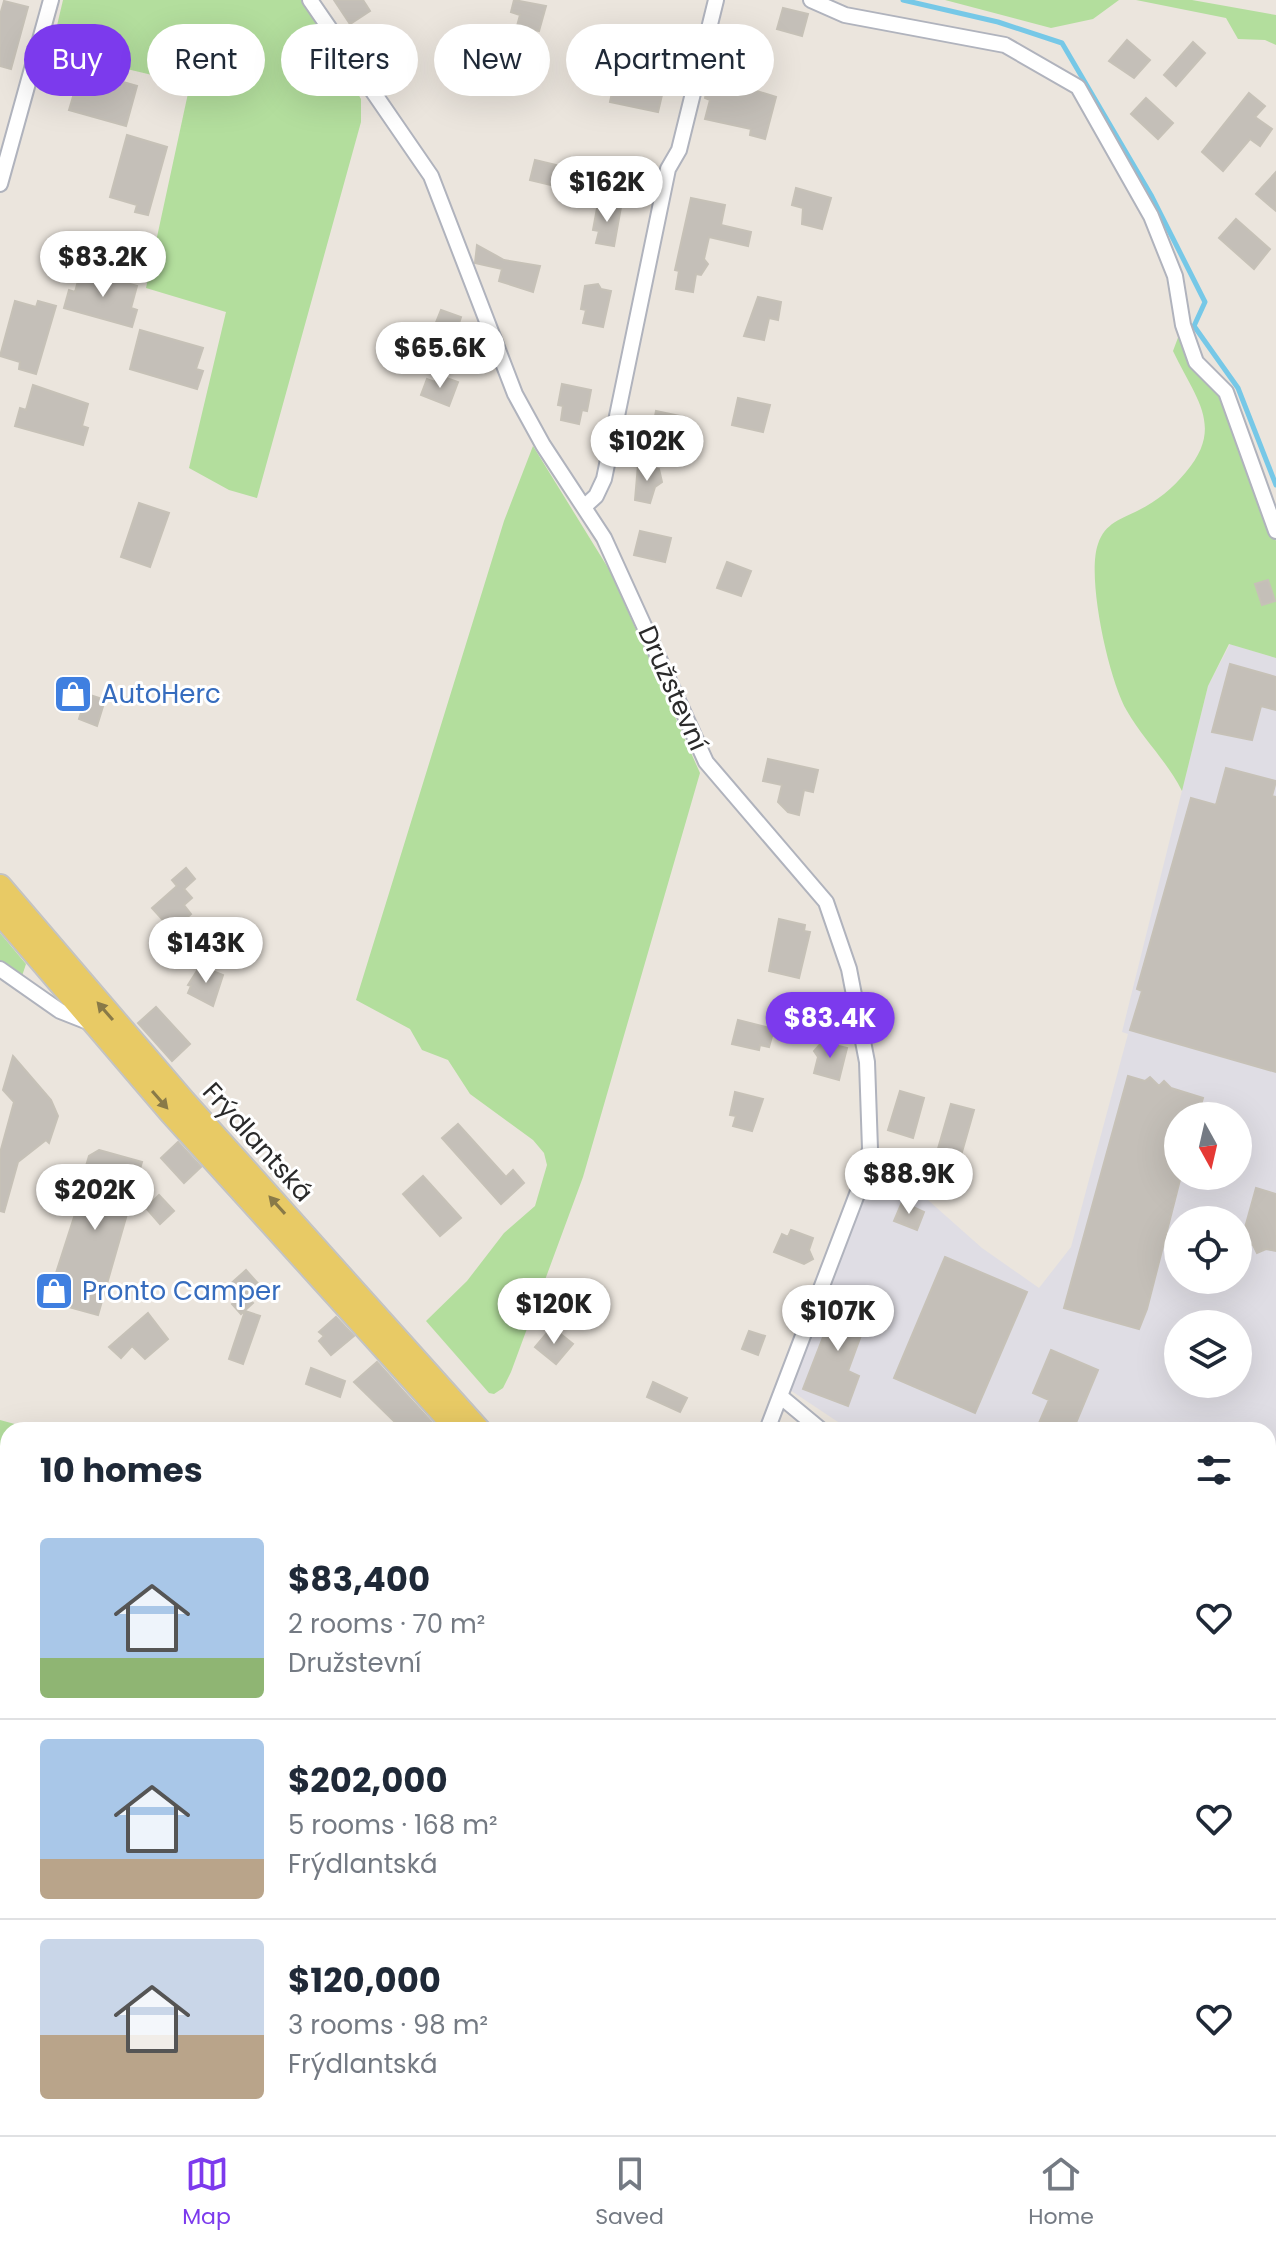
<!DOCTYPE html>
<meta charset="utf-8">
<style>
body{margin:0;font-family:Poppins,sans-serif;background:#f2f2f3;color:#1f2937;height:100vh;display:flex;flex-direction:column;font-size:30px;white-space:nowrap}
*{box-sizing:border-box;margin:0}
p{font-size:26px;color:#747a83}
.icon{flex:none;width:44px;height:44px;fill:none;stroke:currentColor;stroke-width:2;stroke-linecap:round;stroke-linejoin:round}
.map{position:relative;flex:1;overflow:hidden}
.drawer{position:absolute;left:0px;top:1422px;width:1276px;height:714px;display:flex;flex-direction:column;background:#fff;border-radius:24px 24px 0 0;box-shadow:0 8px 32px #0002}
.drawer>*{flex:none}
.guide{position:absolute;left:24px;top:24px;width:800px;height:72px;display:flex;gap:16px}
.needle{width:52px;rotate:172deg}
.tools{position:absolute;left:1164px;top:1102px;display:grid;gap:16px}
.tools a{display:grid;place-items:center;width:88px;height:88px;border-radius:50%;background:#fff;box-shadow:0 8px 32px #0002;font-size:40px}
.price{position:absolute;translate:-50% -68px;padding:0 18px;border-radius:28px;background:#fff;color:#222;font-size:26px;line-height:52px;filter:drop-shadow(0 2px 4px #0008)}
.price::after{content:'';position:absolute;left:50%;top:48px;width:24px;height:18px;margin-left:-12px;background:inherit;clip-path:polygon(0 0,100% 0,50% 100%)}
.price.active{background:#7c3aed;color:#fff}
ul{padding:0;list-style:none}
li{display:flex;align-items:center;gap:24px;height:200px;padding:0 40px}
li+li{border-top:2px solid #e0e1e3}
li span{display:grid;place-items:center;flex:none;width:224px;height:160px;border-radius:8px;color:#555}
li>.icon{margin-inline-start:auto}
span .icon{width:96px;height:96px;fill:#fffc;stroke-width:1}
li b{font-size:34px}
h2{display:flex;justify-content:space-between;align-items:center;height:96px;padding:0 40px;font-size:34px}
.chip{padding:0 28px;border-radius:36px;background:#fff;box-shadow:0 8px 32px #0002;font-size:28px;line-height:72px}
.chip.active{background:#7c3aed;color:#fff}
.dock{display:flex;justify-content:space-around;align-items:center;height:112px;border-top:2px solid #e0e1e3;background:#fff;font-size:22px;color:#747a83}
.dock a{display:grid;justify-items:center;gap:4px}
.dock .active{color:#7c3aed}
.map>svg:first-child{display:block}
</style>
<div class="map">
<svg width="1276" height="2135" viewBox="0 0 1276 2135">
<rect width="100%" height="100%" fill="#ebe5dd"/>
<path fill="#dfdde4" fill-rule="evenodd" d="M1230,644L1276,658V1692L1268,1686V1430H850L790,1390L876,1154L982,1248L1039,1288L1071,1247L1128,1034L1122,1032L1208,686ZM1178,1116H1238V1176H1178ZM1178,1220H1238V1280H1178ZM1178,1324H1238V1384H1178Z
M1268,1724L1276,1730V2118L1271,2124Z"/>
<path fill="#ece2cd" d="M784,2128H971L967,2135H779Z"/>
<path fill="#b3de9d" d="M63,0H302L361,99V122L257,498L229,490L189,468L226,312L146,288L190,84L51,51Z
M945,0H1119L1093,19L1051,28Z
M1136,0H1192L1276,15V45L1265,40L1238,39L1226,18Z
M1179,335L1223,392L1276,541V658L1229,644L1208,686L1182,791C1167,761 1143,739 1127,711C1109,681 1086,577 1098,544C1105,523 1121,519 1139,510C1157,501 1173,488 1186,472C1225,426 1195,398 1173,351Z
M533,446L610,571L700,773L583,1177L511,1372L503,1388L494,1394L489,1393L426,1321L467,1281L504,1233L535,1206L547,1165L544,1153L533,1140L470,1094L448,1060L422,1050L410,1029L356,1000L504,521Z
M0,933L26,964L22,976L0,960Z
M0,1420L37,1430H8V1790L0,1808Z
M8,1795V2128H152L148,2135H32L25,2130L21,2135H0V1813Z
M1115,2128H1172L1183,2135H1122Z"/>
<path fill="#d8d4cf" d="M610,2128H699L685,2135H617Z"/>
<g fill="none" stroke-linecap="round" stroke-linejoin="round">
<path stroke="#76c8e7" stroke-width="5" d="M903,0L998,22L1062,43L1151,195L1205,302L1194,326L1238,388L1276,485"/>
</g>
<path fill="#c4bfb8" stroke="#c6c1b7" stroke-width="2" d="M334,0H363L370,11L350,24Z
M514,0L546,6L539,31L517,26L520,15L511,12Z
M4,1L28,7L11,69L0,66V15Z
M783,8L808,14L802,36L777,29Z
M380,32L396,36L389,64L373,60Z
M1127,40L1150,60L1134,78L1109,61Z
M1193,42L1205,53L1176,86L1164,75Z
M81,70L137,86L126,126L69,110Z
M710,76L776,97L765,139L750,135L751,129L705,119L710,100L705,98Z
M614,83L662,95L658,112L610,102Z
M1249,93L1265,106L1255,117L1272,129L1260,146L1250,139L1223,171L1202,152Z
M1146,98L1173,123L1158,139L1131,114Z
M127,135L167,147L148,215L135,212L137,205L110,197Z
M535,160L556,165L551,185L530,180Z
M1276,172V211L1256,194Z
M796,188L831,198L822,229L802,224L803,208L792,205Z
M691,198L725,205L721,225L751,232L748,246L709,237L704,259L708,264L701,275L696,274L693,292L676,289L679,271L675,270Z
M598,203L621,207L614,246L596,243L599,231L593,230Z
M1236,219L1270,249L1254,269L1219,238Z
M477,245L504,260L540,266L533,292L499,281L502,269L475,263Z
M81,270L137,286L131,308L137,310L132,327L64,308L69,290L75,292Z
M598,284L601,289L611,291L603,327L583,323L586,310L581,309L585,286Z
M758,297L781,302L778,320L769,318L764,340L744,336Z
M15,301L36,307L38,301L56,306L36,374L19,369L20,362L0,356Z
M441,310L461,317L456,332L435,325Z
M140,330L203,348L196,369L203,371L197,389L130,369Z
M438,375L458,382L449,406L421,395L427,379L435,382Z
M562,384L591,390L587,411L582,410L579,424L561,420L563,406L558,405Z
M33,385L88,404L82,426L88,428L83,445L15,426L20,408L26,410Z
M738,398L770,405L763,432L732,425Z
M656,411L685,417L681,438L652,432Z
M638,465L659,469L662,482L655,487L650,503L635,500Z
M139,503L169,513L150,567L121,557Z
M640,531L671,538L665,562L634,555Z
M727,562L751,571L741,596L717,588Z
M1268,580L1275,601L1262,605L1255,584Z
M1230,664L1276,677V710L1261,706L1252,740L1212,732Z
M87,694L105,700L97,726L79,719Z
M768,759L818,770L813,792L804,790L799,815L788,812L778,802L782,785L763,781Z
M1226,768L1276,781L1272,796L1276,797V1072L1130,1030L1142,991L1137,989L1191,798L1216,805Z
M186,868L195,879L184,889L192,898L184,905L191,914L172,930L152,908L177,886L172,880Z
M779,919L805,925L804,931L810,932L799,978L769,971Z
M200,966L223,975L213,1006L188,993L191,986L188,985Z
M156,1007L190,1044L172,1061L138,1023Z
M738,1020L774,1029L769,1047L760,1045L759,1050L732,1044Z
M822,1042L847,1048L839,1080L814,1073L818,1057L814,1051Z
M13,1056L51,1100L58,1116L49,1143L46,1140L18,1162L4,1212L0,1211V1153L14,1102L3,1090Z
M1128,1076L1145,1081L1150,1077L1159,1086L1164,1081L1171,1088L1203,1098L1198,1116H1178V1176H1181L1147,1309L1139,1329L1064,1308Z
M900,1091L924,1098L913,1138L888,1130Z
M735,1092L763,1099L752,1131L733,1126L736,1116L730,1115Z
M951,1104L974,1110L960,1159L937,1152Z
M458,1124L506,1177L513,1170L524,1183L501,1204L442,1138Z
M178,1142L201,1167L184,1183L161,1158Z
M99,1150L142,1162L98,1315L47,1301L76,1211L73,1210L89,1156Z
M423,1176L461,1218L440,1236L403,1194Z
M1256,1188L1276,1194V1251L1266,1249L1257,1253L1253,1245L1241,1242Z
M159,1195L174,1211L160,1224L146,1208Z
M902,1202L924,1212L917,1230L894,1221Z
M791,1230L813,1238L809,1250L813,1259L804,1264L774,1252L782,1234L788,1237Z
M945,1257L1027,1292L975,1413L894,1378Z
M246,1270L262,1288L249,1299L253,1303L241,1314L232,1304L238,1298L228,1286Z
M839,1296L871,1308L848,1371L859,1376L848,1406L803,1389Z
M245,1311L260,1316L243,1364L229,1359Z
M148,1313L168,1339L145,1359L132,1346L121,1358L109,1347Z
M336,1317L354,1336L331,1355L319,1341L324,1336L319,1332Z
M552,1327L573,1344L556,1364L535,1347Z
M749,1331L765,1336L758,1355L742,1349Z
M1051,1350L1098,1370L1073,1430H1036L1049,1400L1033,1393Z
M377,1362L404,1392L439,1430H403L354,1382Z
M311,1368L345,1381L340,1397L306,1384Z
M653,1382L687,1398L680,1412L647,1397Z"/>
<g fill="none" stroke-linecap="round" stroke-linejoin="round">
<g stroke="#b0b3bd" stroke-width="18">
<path id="minor" d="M310,0L431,176L515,394L543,445L604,538L706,762L826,902L849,969L867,1062L870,1149L859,1189L767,1430
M811,0L845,15L1005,45L1078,87L1151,216L1175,276L1183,325L1196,362L1226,392L1276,531
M0,184L51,0
M584,507L596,496L604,479L668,169L679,150L716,0
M0,969L60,1011L93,1024
M780,1396L821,1430
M1268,1704L1276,1710
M406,2128L418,2135
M451,2135L457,2128"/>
</g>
<g stroke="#c3c3c3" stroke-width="26">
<path id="primary" d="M0,886L184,1101L479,1430
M0,913L171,1113L458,1430
M1189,2128L1200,2135
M1225,2128L1237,2135"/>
</g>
<use href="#minor" stroke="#fff" stroke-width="14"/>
<use href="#primary" stroke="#e8ca65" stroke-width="22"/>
</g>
<defs><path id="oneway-solid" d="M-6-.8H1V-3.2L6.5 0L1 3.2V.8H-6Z" transform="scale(2)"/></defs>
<g fill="#897a48">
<use href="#oneway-solid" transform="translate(105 1011) rotate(-131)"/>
<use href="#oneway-solid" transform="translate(160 1100) rotate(49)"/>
<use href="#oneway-solid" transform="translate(277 1205) rotate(-132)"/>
</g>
<defs>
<g id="shop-square" transform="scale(2)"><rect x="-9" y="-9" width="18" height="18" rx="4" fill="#3f7fe0" stroke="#fff"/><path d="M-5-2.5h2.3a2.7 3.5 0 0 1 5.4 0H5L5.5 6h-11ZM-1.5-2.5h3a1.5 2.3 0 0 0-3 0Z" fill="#fff"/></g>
</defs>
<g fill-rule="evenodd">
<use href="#shop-square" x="73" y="694"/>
<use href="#shop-square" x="54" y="1291"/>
</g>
<g text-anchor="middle" stroke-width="6" stroke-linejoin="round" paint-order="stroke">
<g font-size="26" fill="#2a2a2a" stroke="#fff">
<text transform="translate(673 688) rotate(66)" y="9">Družstevní</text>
<text transform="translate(258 1142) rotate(48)" y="9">Frýdlantská</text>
</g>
<g font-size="26" fill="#366cbe" stroke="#fff" text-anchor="start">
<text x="101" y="703">AutoHerc</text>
<text x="82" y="1300">Pronto Camper</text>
</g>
</g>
</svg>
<div class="tools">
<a><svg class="needle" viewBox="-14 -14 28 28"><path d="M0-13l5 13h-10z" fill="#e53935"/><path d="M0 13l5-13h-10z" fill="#747a83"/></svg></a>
<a><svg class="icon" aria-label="locate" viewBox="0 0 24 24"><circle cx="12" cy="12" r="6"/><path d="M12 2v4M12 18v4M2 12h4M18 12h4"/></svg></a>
<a><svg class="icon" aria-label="layers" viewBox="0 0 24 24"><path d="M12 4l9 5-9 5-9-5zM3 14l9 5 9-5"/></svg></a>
</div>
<b class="price" style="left:607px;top:224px">$162K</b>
<b class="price" style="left:103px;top:299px">$83.2K</b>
<b class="price" style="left:440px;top:390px">$65.6K</b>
<b class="price" style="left:647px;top:483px">$102K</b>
<b class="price" style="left:206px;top:985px">$143K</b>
<b class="price active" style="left:830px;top:1060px">$83.4K</b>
<b class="price" style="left:909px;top:1216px">$88.9K</b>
<b class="price" style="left:95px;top:1232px">$202K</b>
<b class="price" style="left:554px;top:1346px">$120K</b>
<b class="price" style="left:838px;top:1353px">$107K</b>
<div class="guide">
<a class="chip active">Buy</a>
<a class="chip">Rent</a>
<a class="chip">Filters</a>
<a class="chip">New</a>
<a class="chip">Apartment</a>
</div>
<section class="drawer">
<h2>10 homes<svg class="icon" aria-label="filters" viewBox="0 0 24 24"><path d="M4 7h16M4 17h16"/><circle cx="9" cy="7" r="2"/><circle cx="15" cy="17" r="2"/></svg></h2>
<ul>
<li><span style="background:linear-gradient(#a9c7e8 75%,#8fb573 0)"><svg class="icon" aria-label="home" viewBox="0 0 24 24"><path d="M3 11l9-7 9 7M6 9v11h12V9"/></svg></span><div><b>$83,400</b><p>2 rooms · 70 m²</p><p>Družstevní</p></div><svg class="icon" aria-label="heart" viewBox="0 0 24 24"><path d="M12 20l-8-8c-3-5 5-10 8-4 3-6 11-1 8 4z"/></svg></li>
<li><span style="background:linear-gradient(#a9c7e8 75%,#b9a48a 0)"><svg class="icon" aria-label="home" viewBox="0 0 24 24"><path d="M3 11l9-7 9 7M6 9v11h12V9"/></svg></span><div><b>$202,000</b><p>5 rooms · 168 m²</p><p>Frýdlantská</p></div><svg class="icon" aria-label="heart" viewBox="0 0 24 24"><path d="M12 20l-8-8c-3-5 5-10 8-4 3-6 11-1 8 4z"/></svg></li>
<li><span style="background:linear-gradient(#c9d6e8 60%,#b9a48a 0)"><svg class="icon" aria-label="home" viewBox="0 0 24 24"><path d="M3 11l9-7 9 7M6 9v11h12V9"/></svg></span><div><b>$120,000</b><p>3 rooms · 98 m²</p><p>Frýdlantská</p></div><svg class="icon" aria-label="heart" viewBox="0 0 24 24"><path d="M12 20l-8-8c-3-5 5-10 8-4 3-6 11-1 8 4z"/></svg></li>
</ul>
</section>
</div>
<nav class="dock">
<a class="active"><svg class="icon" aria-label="map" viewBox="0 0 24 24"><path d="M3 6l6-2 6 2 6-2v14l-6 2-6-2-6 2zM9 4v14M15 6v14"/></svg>Map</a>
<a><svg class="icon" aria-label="saved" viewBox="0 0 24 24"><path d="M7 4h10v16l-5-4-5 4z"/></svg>Saved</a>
<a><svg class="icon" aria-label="home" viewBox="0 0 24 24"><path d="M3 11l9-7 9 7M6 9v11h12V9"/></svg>Home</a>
</nav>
